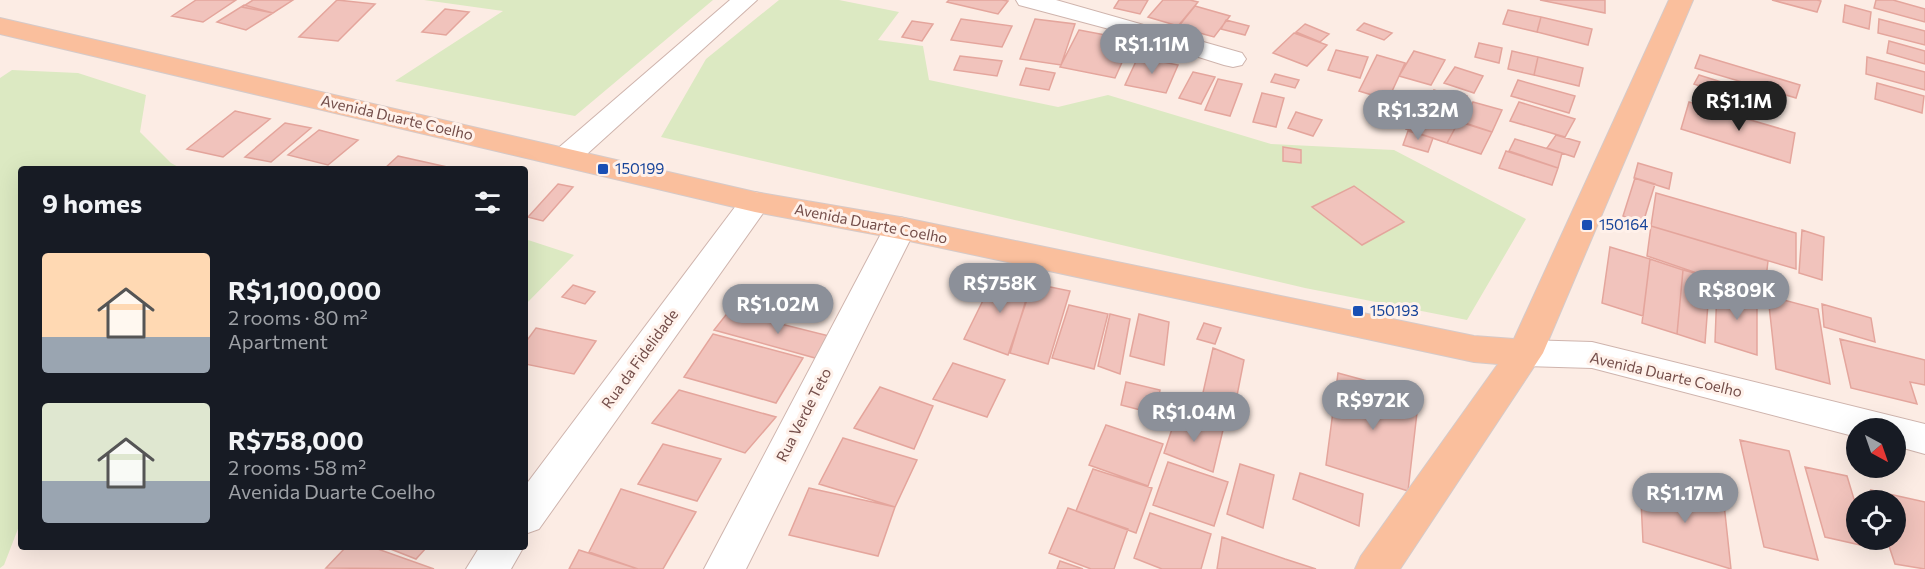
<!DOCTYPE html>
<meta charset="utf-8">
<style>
body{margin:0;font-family:Commissioner,sans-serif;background:#20242c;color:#f1f3f6;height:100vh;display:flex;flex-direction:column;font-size:22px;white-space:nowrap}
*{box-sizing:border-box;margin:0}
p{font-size:20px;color:#9ea1a6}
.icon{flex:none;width:33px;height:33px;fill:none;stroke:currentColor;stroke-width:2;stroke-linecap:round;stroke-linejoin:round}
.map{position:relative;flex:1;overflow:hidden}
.side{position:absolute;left:18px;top:166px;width:510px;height:384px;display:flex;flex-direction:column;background:#171b24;border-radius:6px;box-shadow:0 6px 24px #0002}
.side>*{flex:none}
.needle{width:39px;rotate:140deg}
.fabs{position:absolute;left:1846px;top:418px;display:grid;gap:12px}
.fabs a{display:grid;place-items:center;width:60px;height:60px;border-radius:50%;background:#171b24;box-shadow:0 6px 24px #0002;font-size:30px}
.price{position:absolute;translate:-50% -51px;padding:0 14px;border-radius:21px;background:#8c9099;color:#fff;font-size:20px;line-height:39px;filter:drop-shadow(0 2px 3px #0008)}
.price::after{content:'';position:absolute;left:50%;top:36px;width:18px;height:14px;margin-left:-9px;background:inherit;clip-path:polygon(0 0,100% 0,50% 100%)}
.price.on{background:#222;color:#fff}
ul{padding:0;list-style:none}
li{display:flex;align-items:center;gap:18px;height:150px;padding:0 24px}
li span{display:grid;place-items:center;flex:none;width:168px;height:120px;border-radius:6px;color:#555}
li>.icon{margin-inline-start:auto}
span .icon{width:72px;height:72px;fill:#fffc;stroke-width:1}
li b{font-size:26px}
h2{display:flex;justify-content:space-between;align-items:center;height:72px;padding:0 24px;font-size:26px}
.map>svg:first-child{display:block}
</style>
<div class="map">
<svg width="1925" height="569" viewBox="0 0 1925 569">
<rect width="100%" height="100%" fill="#fcece4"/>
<path fill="#dce9c2" d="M424,0H713L575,116L395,81L503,11Z
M779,0H839L899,12L878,40L923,46L929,80L1058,107L1108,95L1271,144L1394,150L1526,219L1467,320L1305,288L661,137L706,59Z
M12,70L78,73L146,95L140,132L171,163L182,169L21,170V521L4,565L0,568V78Z
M525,239L574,255L525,305Z"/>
<path fill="#f1c3bc" stroke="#e4a59c" stroke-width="1.5" d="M196,0H236L203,22L172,16Z
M253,0H293L273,13L242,7Z
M337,0L375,4L338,41L299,37Z
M949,0H1002L1008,1L998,14L947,2Z
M1119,0H1148L1140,14L1114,8Z
M1163,0H1190L1198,2L1178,26L1148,17Z
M1540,0H1605V13Z
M1772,0H1817L1821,1L1817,12Z
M1876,0H1893L1925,9V22L1874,8Z
M244,5L273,13L246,30L217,22Z
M1845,5L1871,12L1869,29L1843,22Z
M1195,6L1230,16L1214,37L1178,27Z
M445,9L469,12L446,35L422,32Z
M1508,10L1541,17L1537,32L1503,24Z
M1541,17L1592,29L1588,45L1537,32Z
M961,19L1012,26L1002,47L951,40Z
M1035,19L1075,24L1061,65L1020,59Z
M1879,19L1925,31V45L1878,33Z
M1226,20L1249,26L1245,35L1221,29Z
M912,21L933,24L922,41L902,37Z
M1364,23L1392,33L1384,40L1357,30Z
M1305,24L1329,34L1320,42L1296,32Z
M1079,30L1132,40L1115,78L1060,67Z
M1294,33L1327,45L1307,66L1273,53Z
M1889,41L1925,51V64L1887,53Z
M1479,43L1502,48L1499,63L1475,57Z
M1336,50L1368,57L1360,78L1328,70Z
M1414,51L1445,60L1431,85L1399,76Z
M1512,51L1538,57L1534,75L1508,69Z
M1377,55L1405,63L1388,100L1359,91Z
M1700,55L1800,85L1796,98L1695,68Z
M960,56L1002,61L997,76L954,70Z
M1138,57L1178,65L1166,93L1125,85Z
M1538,57L1583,68L1579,86L1534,75Z
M1867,57L1925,72V90L1866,74Z
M1455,67L1483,76L1474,93L1444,83Z
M1026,68L1055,73L1049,90L1020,85Z
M1193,72L1215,77L1201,104L1179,98Z
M1275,74L1299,80L1295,88L1271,82Z
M1699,75L1731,85L1727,95L1694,84Z
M1218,79L1242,84L1230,116L1205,110Z
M1518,80L1575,96L1569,113L1511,96Z
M1877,83L1924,96L1922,113L1875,99Z
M1434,90L1458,98L1461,93L1467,96L1449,118L1421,108Z
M1262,93L1284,98L1276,127L1253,122Z
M1473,102L1502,110L1492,132L1463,123Z
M1519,102L1575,119L1565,137L1510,121Z
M1689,102L1795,133L1790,163L1681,129Z
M1418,108L1459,121L1447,143L1406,129Z
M235,111L270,119L223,157L187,149Z
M1296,112L1322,120L1313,136L1288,128Z
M1459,121L1492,132L1481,154L1447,143Z
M285,123L311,128L271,162L245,157Z
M319,130L358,140L328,165L288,155Z
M1408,131L1433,138L1428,152L1403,145Z
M1556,135L1580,142L1574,157L1547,148Z
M1515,139L1562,153L1558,168L1509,151Z
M1283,147L1301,150V163L1283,161Z
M1506,151L1558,168L1552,185L1499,168Z
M398,156L447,167L444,170H383Z
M1638,163L1672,173L1669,189L1634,178Z
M1635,178L1655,184L1643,223L1623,216Z
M558,184L573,187L543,221L528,217Z
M1354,186L1404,222L1362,245L1312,207Z
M1656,193L1796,233V269L1651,226Z
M1651,226L1768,261L1764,296L1647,256Z
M1802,230L1824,237L1822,280L1799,273Z
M1610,247L1650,259L1643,316L1602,303Z
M1650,259L1683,270L1677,334L1642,323Z
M1683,270L1710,277L1705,343L1677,334Z
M996,274L1033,282L1008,355L964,339Z
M1031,283L1070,291L1048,364L1010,353Z
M573,285L595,292L585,304L562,297Z
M1717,288L1757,300V355L1715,342Z
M1768,296L1818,309L1830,384L1776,369Z
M1822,304L1871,318L1875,342L1824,327Z
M1069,305L1108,314L1094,369L1052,358Z
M729,311L837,338L826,361L714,330Z
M1110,314L1130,319L1120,374L1098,366Z
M1139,314L1169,322L1164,365L1130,356Z
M1204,323L1221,328L1215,344L1197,339Z
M536,328L596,341L574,374L525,364V343Z
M713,334L803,358L776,403L684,377Z
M1840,339L1925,360V385L1910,382L1917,404L1851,388Z
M1213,348L1244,360L1231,426L1198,415Z
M953,363L1005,380L987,417L933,399Z
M1338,373L1419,395L1408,491L1326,465Z
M1126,382L1160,390L1156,414L1121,405Z
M880,387L933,406L914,449L854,428Z
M679,390L776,417L745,453L652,423Z
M1176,417L1223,430L1213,472L1164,453Z
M1106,425L1163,444L1148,486L1089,465Z
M843,438L917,460L895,507L819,484Z
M1740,440L1789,451L1818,560L1764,547Z
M663,444L721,459L697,501L638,484Z
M1168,462L1228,482L1214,526L1153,505Z
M1240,464L1274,475L1263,528L1227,514Z
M1805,467L1847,476L1857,509V540H1867L1869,547L1825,537Z
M1093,469L1152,488L1136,533L1076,511Z
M1300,473L1363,494L1359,526L1293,499Z
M1640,480L1724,504L1731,569L1643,542Z
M809,488L895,507L878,556L789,535Z
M621,489L696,512L663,569H638L589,552Z
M1871,490L1925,502V569L1895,564L1887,540H1896V501H1875Z
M1068,508L1128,529L1114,569H1091L1049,553Z
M1150,513L1211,534L1201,569H1162L1134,558Z
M1222,537L1285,559L1316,569H1217Z
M345,548H375L434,569L326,568Z
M388,548H426L416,559Z
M579,550L638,569H569Z
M1060,561L1083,569H1057Z"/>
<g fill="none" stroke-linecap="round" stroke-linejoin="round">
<g stroke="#cfb4ad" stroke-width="2">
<path id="minor" d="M730,0H757L576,164L566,166L556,164L551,157L556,150Z
M1016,0H1056L1242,53L1246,59L1242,65L1233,67L1224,65L1113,30L1019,5Z
M755,192L766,195L770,202L766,209L539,529L525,534V486L744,195Z
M900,217L911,220L916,228L746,569H704L884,228L889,220Z
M1525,340L1592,342L1925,424V454L1896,446V429H1857V437L1592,368L1525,366L1513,362L1507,353L1513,344Z
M479,548H523L511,569H466Z"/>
</g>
<g stroke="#d5cac9" stroke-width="2">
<path id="major" d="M1669,0H1693L1543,353L1400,569H1355L1361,556L1498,364L1474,362L900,239L755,212L0,34V18L755,192L900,217L1474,336L1514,339Z"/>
</g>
<use href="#minor" fill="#fff" fill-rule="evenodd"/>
<use href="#major" fill="#fabf9d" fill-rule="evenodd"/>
</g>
<g fill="#1a4fb4" stroke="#fff1ea" stroke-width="2">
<rect x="597" y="163" width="12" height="12" rx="3"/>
<rect x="1581" y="219" width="12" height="12" rx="3"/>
<rect x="1352" y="305" width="12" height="12" rx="3"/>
</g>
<g text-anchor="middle" stroke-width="6" stroke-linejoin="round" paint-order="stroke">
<g font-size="15" fill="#744e4a" stroke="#fff1ea">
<text transform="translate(397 118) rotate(13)" y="5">Avenida Duarte Coelho</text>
<text transform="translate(871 224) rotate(11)" y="5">Avenida Duarte Coelho</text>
<text transform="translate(640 359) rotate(-54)" y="5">Rua da Fidelidade</text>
<text transform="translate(1666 375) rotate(13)" y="5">Avenida Duarte Coelho</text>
<text transform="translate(804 415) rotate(-63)" y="5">Rua Verde Teto</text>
</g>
<g font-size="15" fill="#164399" stroke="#fff1ea" text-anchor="start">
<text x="615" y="174">150199</text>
<text x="1599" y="230">150164</text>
<text x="1370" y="316">150193</text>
</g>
</g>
</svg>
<div class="fabs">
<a><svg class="needle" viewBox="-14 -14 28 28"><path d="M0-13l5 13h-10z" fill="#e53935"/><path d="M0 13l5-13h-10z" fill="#9ea1a6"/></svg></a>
<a><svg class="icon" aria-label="locate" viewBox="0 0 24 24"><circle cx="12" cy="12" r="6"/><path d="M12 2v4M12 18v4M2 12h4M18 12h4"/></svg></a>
</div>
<b class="price" style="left:1152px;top:75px">R$1.11M</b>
<b class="price on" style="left:1739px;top:132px">R$1.1M</b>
<b class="price" style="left:1418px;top:141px">R$1.32M</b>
<b class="price" style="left:1000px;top:314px">R$758K</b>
<b class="price" style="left:1737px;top:321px">R$809K</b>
<b class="price" style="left:778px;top:335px">R$1.02M</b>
<b class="price" style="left:1373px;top:431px">R$972K</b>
<b class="price" style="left:1194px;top:443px">R$1.04M</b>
<b class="price" style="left:1685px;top:524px">R$1.17M</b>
<section class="side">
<h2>9 homes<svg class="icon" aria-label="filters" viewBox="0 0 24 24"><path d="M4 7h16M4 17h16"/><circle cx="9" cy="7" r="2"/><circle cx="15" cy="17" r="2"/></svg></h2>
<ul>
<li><span style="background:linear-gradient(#ffd9b3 70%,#9aa5b1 0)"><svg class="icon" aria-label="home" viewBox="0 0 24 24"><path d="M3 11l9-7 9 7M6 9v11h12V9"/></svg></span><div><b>R$1,100,000</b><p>2 rooms · 80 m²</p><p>Apartment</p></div></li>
<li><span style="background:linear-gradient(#dfe7d0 65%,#9aa5b1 0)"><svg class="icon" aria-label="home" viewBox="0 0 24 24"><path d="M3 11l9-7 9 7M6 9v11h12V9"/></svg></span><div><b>R$758,000</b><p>2 rooms · 58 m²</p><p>Avenida Duarte Coelho</p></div></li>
</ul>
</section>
</div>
